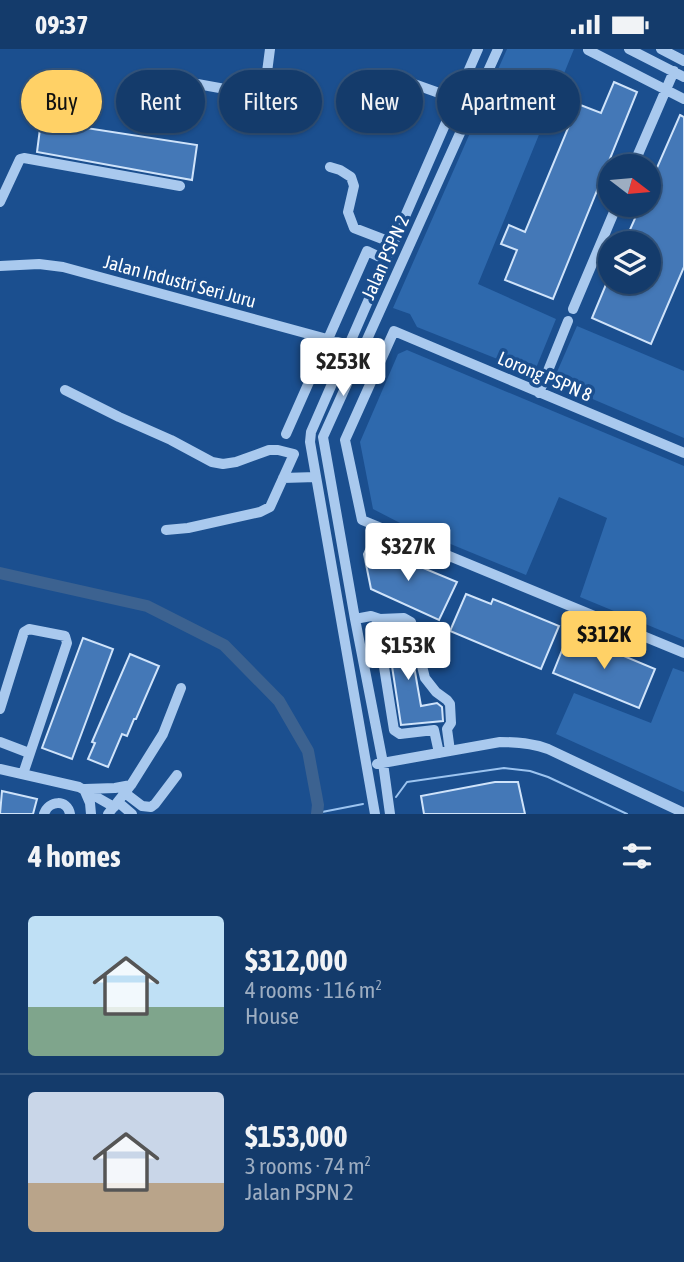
<!DOCTYPE html>
<meta charset="utf-8">
<style>
body{margin:0;font-family:"Asap Condensed",sans-serif;background:#214673;color:#f1f3f6;height:100vh;display:flex;flex-direction:column;font-size:26px;white-space:nowrap}
*{box-sizing:border-box;margin:0}
p{font-size:23px;color:#9dadc1}
.icon{flex:none;width:38px;height:38px;fill:none;stroke:currentColor;stroke-width:2;stroke-linecap:round;stroke-linejoin:round}
.map{position:relative;height:765px;overflow:hidden}
.sheet{display:flex;flex-direction:column;background:#143b6b;flex:1}
.sheet>*{flex:none}
.banner{position:absolute;left:21px;top:21px;width:642px;height:63px;display:flex;gap:14px}
.needle{width:46px;rotate:106deg}
.tools{position:absolute;left:598px;top:105px;display:grid;gap:14px}
.tools a{display:grid;place-items:center;width:63px;height:63px;border-radius:50%;background:#143b6b;box-shadow:0 2px 5px #0004,0 0 0 2px #33557e;font-size:35px}
.price{position:absolute;translate:-50% -60px;padding:0 16px;border-radius:7px;background:#fff;color:#222;font-size:23px;line-height:46px;filter:drop-shadow(0 2px 4px #0008)}
.price::after{content:'';position:absolute;left:50%;top:42px;width:21px;height:16px;margin-left:-10px;background:inherit;clip-path:polygon(0 0,100% 0,50% 100%)}
.price.active{background:#ffd166;color:#111}
ul{padding:0;list-style:none}
li{display:flex;align-items:center;gap:21px;height:175px;padding:0 28px}
li+li{border-top:2px solid #33557e}
li span{display:grid;place-items:center;flex:none;width:196px;height:140px;border-radius:7px;color:#555}
li>.icon{margin-inline-start:auto}
span .icon{width:84px;height:84px;fill:#fffc;stroke-width:1}
li b{font-size:30px}
h2{display:flex;justify-content:space-between;align-items:center;height:84px;padding:0 28px;font-size:30px}
.pill{padding:0 24px;border-radius:32px;background:#143b6b;box-shadow:0 2px 5px #0004,0 0 0 2px #33557e;font-size:24px;line-height:63px}
.pill.active{background:#ffd166;color:#111}
.status{display:flex;justify-content:space-between;align-items:center;height:49px;padding:0 35px;background:#143b6b;direction:ltr}
.status svg{height:19px;fill:currentColor}
.map>svg:first-child{display:block}
</style>
<div class="status"><b>09:37</b><svg viewBox="0 0 49 12"><path d="M0 12V9h3v3zM5 12V6h3v6zM10 12V3h3v9zM15 12V0h3v12zM26 1h20v11H26zM47 4h2v5h-2z"/></svg></div>
<div class="map">
<svg width="684" height="765" viewBox="0 0 684 765">
<rect width="100%" height="100%" fill="#1b4f8f"/>
<path fill="#2e69ad" d="M507,0H574L478,235L556,270L536,319L525,321L417,278L410,265L393,259Z
M577,277L684,322V389L562,337L557,323Z
M407,301L684,417V591L580,548L607,469L559,448L526,526L402,475L373,460L360,393L398,305Z
M673,619L684,623V743L556,685L574,644L651,674Z"/>
<g fill="none" stroke-linecap="round" stroke-linejoin="round">
<path stroke="#9cc4f0" stroke-width="2" d="M396,748L407,733L504,719L530,722L548,728L627,765
M317,764L363,755"/>
<path stroke="#3c6290" stroke-width="12" d="M0,524L147,557L224,596L279,652L308,702L318,756L317,765"/>
</g>
<path fill="#4478b7" stroke="#cfe3fa" stroke-width="2" d="M614,33L637,43L553,250L505,231L517,201L501,195L509,176L525,183L578,55L601,64Z
M680,66L684,68V218L651,295L592,269L607,233H649V194H624L641,156H649V137Z
M41,72L197,96L192,131L37,103Z
M368,496L457,533L439,571L371,540L364,505Z
M466,545L491,555L493,550L559,577L541,620L450,582Z
M402,577L404,578L414,617L421,657L437,654L442,658L443,672L401,676L386,578Z
M569,584L655,620L639,659L553,624Z
M83,589L113,600L72,710L42,699Z
M130,605L159,617L136,670H134L127,687L122,685L108,718L88,710L95,694L92,693Z
M495,733H518L525,765H424L421,747Z
M2,742L37,750L33,765H0Z"/>
<g fill="none" stroke-linecap="round" stroke-linejoin="round">
<path stroke="#a9c9ee" stroke-width="10" d="M629,0L684,28
M661,0L684,12
M588,1L684,50
M383,24L456,50
M159,28L264,47
M229,69L255,64L263,54L270,0
M633,117L674,22
M330,118L340,121L351,128L354,137L348,163L354,179L393,194
M0,153L20,110L24,109L180,137
M0,217L39,215L63,218L349,296
M573,260L617,156
M65,341L119,368L171,391L212,413L223,415L236,413L269,401H278L294,405L270,458L260,463L188,479L166,481
M539,344L568,272
M286,385L367,202L386,211
M684,404L394,282L345,391L362,471L684,604
M283,429L316,428
M355,570L371,567L380,570
M0,660L24,583L29,580L65,587L67,594L23,725
M0,693L29,704
M439,704L434,681L400,685L394,681L377,574L380,570L404,569L411,573L425,629L436,643L447,651L450,655L451,674L447,680L450,702
M377,715L500,693C518,693 532,694 548,700L684,764
M0,720L79,738L114,758
M84,740L90,754L91,765
M85,740L115,739L131,736
M125,744L142,757L151,758L155,755L177,726
M118,753L132,765
M44,765C49,751 67,750 70,765
M108,765L131,736L163,685L181,639
M375,765L310,393L311,383L478,0
M390,765L383,714L355,570L323,388L498,0"/>
</g>
<g text-anchor="middle" stroke-width="7" stroke-linejoin="round" paint-order="stroke">
<g font-size="19" fill="#fff" stroke="#1b4f8f">
<text transform="translate(385 208) rotate(-66)" y="7">Jalan PSPN 2</text>
<text transform="translate(180 232) rotate(15)" y="7">Jalan Industri Seri Juru</text>
<text transform="translate(545 327) rotate(23)" y="7">Lorong PSPN 8</text>
</g>
</g>
</svg>
<div class="tools">
<a><svg class="needle" viewBox="-14 -14 28 28"><path d="M0-13l5 13h-10z" fill="#e53935"/><path d="M0 13l5-13h-10z" fill="#9dadc1"/></svg></a>
<a><svg class="icon" aria-label="layers" viewBox="0 0 24 24"><path d="M12 4l9 5-9 5-9-5zM3 14l9 5 9-5"/></svg></a>
</div>
<b class="price" style="left:343px;top:349px">$253K</b>
<b class="price" style="left:408px;top:534px">$327K</b>
<b class="price active" style="left:604px;top:622px">$312K</b>
<b class="price" style="left:408px;top:633px">$153K</b>
<div class="banner">
<a class="pill active">Buy</a>
<a class="pill">Rent</a>
<a class="pill">Filters</a>
<a class="pill">New</a>
<a class="pill">Apartment</a>
</div>
</div>
<section class="sheet">
<h2>4 homes<svg class="icon" aria-label="filters" viewBox="0 0 24 24"><path d="M4 7h16M4 17h16"/><circle cx="9" cy="7" r="2"/><circle cx="15" cy="17" r="2"/></svg></h2>
<ul>
<li><span style="background:linear-gradient(#bfe0f5 65%,#7fa58c 0)"><svg class="icon" aria-label="home" viewBox="0 0 24 24"><path d="M3 11l9-7 9 7M6 9v11h12V9"/></svg></span><div><b>$312,000</b><p>4 rooms · 116 m²</p><p>House</p></div></li>
<li><span style="background:linear-gradient(#c9d6e8 65%,#b9a48a 0)"><svg class="icon" aria-label="home" viewBox="0 0 24 24"><path d="M3 11l9-7 9 7M6 9v11h12V9"/></svg></span><div><b>$153,000</b><p>3 rooms · 74 m²</p><p>Jalan PSPN 2</p></div></li>
</ul>
</section>
